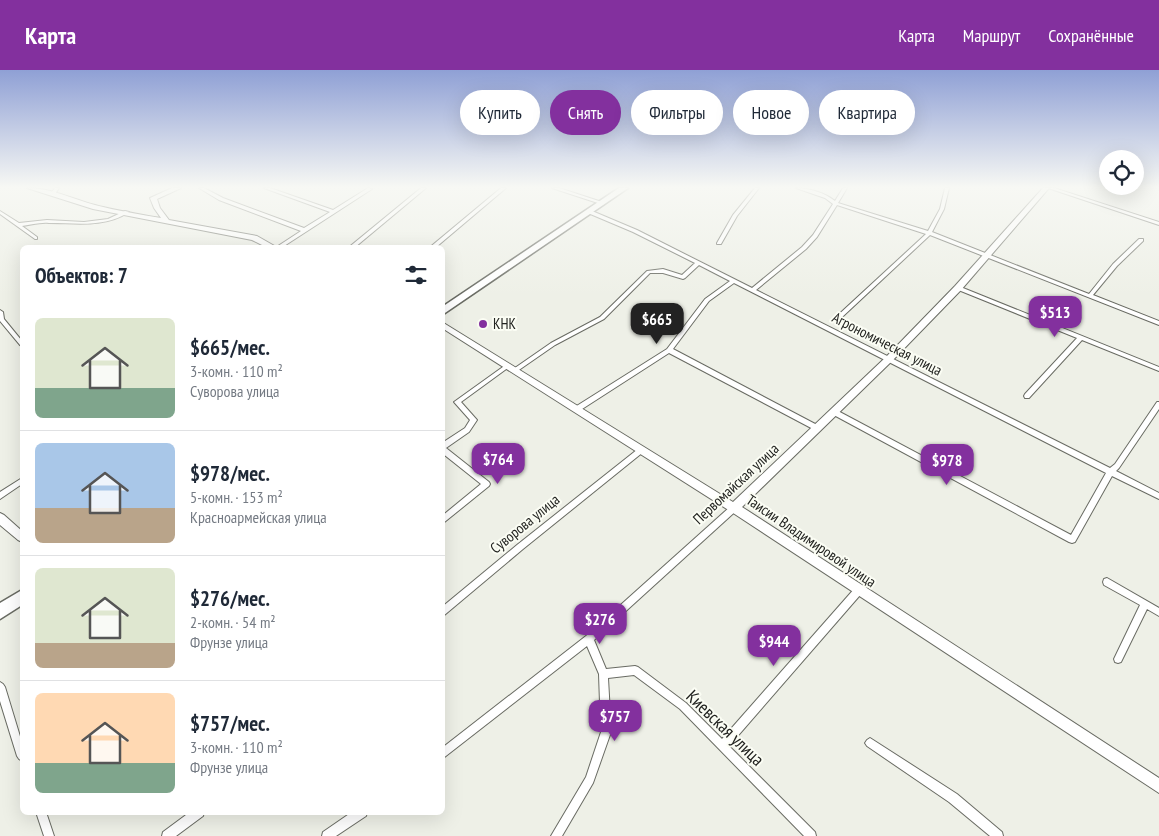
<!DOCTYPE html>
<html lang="ru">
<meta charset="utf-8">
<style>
body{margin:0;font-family:"PT Sans Narrow",sans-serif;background:#f2f2f3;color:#1f2937;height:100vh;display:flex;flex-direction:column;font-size:19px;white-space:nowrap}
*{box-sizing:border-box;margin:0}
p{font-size:16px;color:#747a83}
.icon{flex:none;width:28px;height:28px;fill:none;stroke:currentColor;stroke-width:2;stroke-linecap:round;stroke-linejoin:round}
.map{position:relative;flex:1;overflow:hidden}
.drawer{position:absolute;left:20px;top:175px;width:425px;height:570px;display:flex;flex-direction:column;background:#fff;border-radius:8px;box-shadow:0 5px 20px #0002}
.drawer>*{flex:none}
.guide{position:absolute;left:460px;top:20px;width:475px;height:45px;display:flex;gap:10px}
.buttons{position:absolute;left:1099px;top:80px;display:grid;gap:10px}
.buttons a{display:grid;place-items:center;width:45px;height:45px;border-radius:50%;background:#fff;box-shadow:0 5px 20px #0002;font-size:25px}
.price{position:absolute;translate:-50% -42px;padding:0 11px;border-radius:10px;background:#83309e;color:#fff;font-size:16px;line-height:32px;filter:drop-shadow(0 1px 2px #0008)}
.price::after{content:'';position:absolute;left:50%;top:30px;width:15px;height:11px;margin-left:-8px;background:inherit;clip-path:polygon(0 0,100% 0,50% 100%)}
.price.current{background:#222;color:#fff}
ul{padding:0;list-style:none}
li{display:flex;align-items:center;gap:15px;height:125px;padding:0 15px}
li+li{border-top:1px solid #e0e1e3}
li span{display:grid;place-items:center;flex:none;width:140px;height:100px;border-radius:8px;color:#555}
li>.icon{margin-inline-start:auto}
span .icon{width:60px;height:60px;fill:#fffc;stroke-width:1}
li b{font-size:21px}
h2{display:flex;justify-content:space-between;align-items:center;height:60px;padding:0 15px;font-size:21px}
.chip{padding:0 18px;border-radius:22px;background:#fff;box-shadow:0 5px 20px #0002;font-size:18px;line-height:45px}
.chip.current{background:#83309e;color:#fff}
header{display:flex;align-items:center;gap:30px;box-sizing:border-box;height:70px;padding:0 25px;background:#83309e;color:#fff}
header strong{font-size:24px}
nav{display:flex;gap:28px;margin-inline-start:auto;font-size:18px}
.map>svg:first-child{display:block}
</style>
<header>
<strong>Карта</strong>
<nav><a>Карта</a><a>Маршрут</a><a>Сохранённые</a></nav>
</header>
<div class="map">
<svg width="1159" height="766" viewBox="0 0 1159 766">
<rect width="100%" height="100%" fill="#eef0e7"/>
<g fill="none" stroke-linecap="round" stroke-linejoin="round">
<g stroke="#696b63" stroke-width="2">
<path id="street" d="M55,118H59L55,124H51V123Z
M199,118H204L223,128L304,158L330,142L264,118H270L333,140L368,118L372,119L281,178H275L301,161L219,130Z
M421,118H426L354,178H348Z
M501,118H506L435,178H429Z
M552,118H559L605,133L601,134Z
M755,118H759L737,146L721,174H717V173L733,145Z
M796,118C809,118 825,123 835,131L843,118H847L838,133L928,161L940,139L945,118H949L944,139L932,162L1089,224L1113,194L1139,169H1143V171L1117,196L1093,225L1159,251V255L930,165L840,249H836V247L926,164L837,135L817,167L806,179L756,220L1110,398L1115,394L1157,332H1159V339L1119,398L1116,401L1159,423V429L1112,406L1075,472L1072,473L1069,472L832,344L831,342L834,340H836L1071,465L1106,403L734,213L709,231L673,279L819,356L820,358L819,360H815L669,283L579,341H575L574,339L575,337L667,279L705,229L730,211L699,195L685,208L683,209L663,203H650L604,249L555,275L516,302H512L511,301L512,300L551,273L600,247L647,201L663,199L682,205L695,193L633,162L588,143V141H592L637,160L752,218L802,177L813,165L833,134L825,128Z
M1048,118H1054L1159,152V155Z
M0,141L19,153L47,150L84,152L108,149L125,141L129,142C105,158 77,153 49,153C40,152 31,155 22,156L37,167V169H35L0,144Z
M958,216L1159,297V301L1082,270L1029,328H1025L1024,326L1025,324L1077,268L956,219V217Z
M0,240L3,242L4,249L22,271V276L20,275L0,251Z
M507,294L509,295L510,296L509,297L461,332L477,350L469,362L446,378L489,412L490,414L489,416L442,454V446L481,414L442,383V373L465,358L470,350L454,332Z
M640,378L642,379L643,381L642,383L523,479L442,547V537L517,475L638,379Z
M22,408V414L0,429V422Z
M734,435L737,436L738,438L737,440L594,570L606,599L635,596L638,597L686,633L722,669L855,518L858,517L861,518L862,521L861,524L729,676L815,762L816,766H804L680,639L634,605L608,608L611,662L593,713L562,766H551L586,707L601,662L599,604L587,576L442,689V678L586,566L731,436Z
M1107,508L1159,538V546L1147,539L1121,592L1118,593L1115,592L1114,589L1140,535L1104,515L1103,512L1104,509Z
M0,612L3,614L5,617L22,673V691L19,689L17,686L0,631Z
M870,668L957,724L1002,762L1003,766H990L949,732L867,676L865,673L867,670Z
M36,742H46L54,766H44Z
M190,742H204L203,746L176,766H162L163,762Z
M352,742H367L366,746L336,766H322L323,762Z"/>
</g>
<g stroke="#696b63" stroke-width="2">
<path id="secondary" d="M27,118C52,118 72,129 95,135C117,141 139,144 161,148L154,138L150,128L172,118H181L157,129L160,138L169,150L257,166L278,178H268L252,170L93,139Z
M1043,118H1049L961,220L892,291L742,437L1159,708V723L730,441L442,258V252L733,432L886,287L955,216Z
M0,443L4,445L22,461V472L18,470L0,455Z"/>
</g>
<g stroke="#696b63" stroke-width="3">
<path id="highway" d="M619,118H628L442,245V237Z
M22,520V535L0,549V533Z"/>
</g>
<use href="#street" fill="#fff" fill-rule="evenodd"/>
<use href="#secondary" fill="#fff" fill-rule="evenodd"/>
<use href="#highway" fill="#fff" fill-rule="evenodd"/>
</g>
<linearGradient id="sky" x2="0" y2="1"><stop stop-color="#8fa0d5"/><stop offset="0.52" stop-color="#f7f8f4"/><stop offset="1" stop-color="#f7f8f4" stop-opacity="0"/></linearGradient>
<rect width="1159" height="225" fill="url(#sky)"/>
<circle fill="#83309e" stroke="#fbfdf4" stroke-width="2" cx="483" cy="254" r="5"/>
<g text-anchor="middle" stroke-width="4" stroke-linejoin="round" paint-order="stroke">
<g font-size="15" fill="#222320" stroke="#fbfdf4" text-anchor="start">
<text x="493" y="259">КНК</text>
</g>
<g font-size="15" fill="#222320" stroke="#fbfdf4">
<text transform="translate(887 274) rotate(27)" y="5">Агрономическая улица</text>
<text transform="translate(736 414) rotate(-43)" y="5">Первомайская улица</text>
<text transform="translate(525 454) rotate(-39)" y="5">Суворова улица</text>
<text transform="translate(811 471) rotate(34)" y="5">Таисии Владимировой улица</text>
</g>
<g font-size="18" fill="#222320" stroke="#fbfdf4">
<text transform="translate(725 658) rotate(44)" y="6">Киевская улица</text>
</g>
</g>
</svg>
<div class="buttons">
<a><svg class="icon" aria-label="locate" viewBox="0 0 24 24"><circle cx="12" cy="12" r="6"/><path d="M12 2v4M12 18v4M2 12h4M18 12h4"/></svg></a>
</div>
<b class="price" style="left:1055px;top:268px">$513</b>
<b class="price current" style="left:657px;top:275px">$665</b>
<b class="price" style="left:498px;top:415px">$764</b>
<b class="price" style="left:947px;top:416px">$978</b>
<b class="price" style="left:600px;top:575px">$276</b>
<b class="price" style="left:774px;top:597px">$944</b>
<b class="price" style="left:615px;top:672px">$757</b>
<div class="guide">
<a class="chip">Купить</a>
<a class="chip current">Снять</a>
<a class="chip">Фильтры</a>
<a class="chip">Новое</a>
<a class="chip">Квартира</a>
</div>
<section class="drawer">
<h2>Объектов: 7<svg class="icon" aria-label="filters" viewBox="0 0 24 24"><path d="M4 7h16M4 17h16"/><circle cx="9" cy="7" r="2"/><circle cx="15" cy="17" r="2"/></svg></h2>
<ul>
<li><span style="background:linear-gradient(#dfe7d0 70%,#7fa58c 0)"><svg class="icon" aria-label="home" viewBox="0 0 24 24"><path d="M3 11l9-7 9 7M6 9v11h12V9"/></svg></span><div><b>$665/мес.</b><p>3-комн. · 110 m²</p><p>Суворова улица</p></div></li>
<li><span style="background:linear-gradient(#a9c7e8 65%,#b9a48a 0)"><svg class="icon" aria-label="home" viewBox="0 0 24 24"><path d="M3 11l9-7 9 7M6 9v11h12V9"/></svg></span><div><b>$978/мес.</b><p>5-комн. · 153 m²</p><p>Красноармейская улица</p></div></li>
<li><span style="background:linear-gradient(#dfe7d0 75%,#b9a48a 0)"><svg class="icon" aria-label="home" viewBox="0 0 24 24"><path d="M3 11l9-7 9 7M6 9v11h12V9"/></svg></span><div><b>$276/мес.</b><p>2-комн. · 54 m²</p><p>Фрунзе улица</p></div></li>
<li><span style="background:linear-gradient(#ffd9b3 70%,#7fa58c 0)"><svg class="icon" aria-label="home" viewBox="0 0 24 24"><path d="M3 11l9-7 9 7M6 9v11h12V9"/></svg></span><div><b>$757/мес.</b><p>3-комн. · 110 m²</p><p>Фрунзе улица</p></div></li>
</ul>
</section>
</div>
